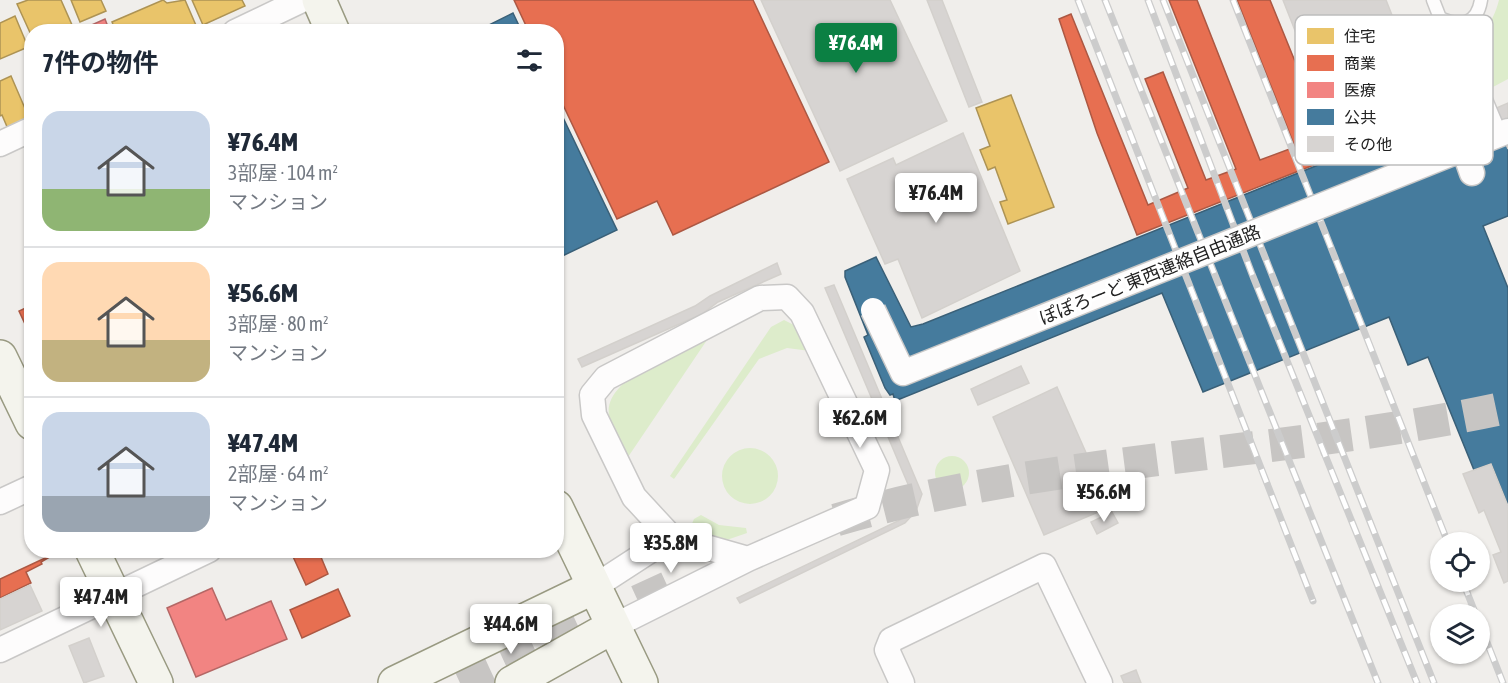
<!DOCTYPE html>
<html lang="ja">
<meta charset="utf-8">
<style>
body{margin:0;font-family:"Asap Condensed","Noto Sans JP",sans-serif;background:#f2f2f3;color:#1f2937;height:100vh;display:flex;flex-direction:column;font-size:22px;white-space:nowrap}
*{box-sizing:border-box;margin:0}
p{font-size:20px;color:#747a83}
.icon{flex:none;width:33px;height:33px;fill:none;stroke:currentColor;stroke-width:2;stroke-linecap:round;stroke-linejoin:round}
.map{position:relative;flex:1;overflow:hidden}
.panel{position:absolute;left:24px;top:24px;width:540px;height:534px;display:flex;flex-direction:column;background:#fff;border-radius:24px;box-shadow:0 2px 4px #0004}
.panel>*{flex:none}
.buttons{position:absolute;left:1430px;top:532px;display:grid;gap:12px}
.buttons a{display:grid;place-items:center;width:60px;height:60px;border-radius:50%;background:#fff;box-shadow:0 2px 4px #0004;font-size:30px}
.price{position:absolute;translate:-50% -51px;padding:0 14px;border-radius:6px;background:#fff;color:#222;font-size:20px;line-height:39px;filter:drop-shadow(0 2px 3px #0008)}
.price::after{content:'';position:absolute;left:50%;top:36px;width:18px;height:14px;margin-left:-9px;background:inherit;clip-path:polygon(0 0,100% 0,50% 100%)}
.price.active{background:#0b8043;color:#fff}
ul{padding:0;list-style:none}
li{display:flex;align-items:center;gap:18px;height:150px;padding:0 18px}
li+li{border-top:2px solid #e0e1e3}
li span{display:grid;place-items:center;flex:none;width:168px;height:120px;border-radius:18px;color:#555}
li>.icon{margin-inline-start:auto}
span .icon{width:72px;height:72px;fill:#fffc;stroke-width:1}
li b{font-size:26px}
h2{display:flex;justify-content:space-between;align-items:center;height:72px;padding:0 18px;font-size:26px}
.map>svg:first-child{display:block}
</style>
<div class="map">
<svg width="1508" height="683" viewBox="0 0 1508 683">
<rect width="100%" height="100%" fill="#f0eeeb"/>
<path fill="#ddeccb" d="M1499,0H1508V79L1493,87L1474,52L1469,55L1458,44V41C1484,33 1492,26 1499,0Z
M784,320L796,326L810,351L787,348L759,359L674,479L670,476L771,327Z
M707,340L626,460C621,447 611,431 609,416C603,377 679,353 707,340Z
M722 476a28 28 0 1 1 56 0a28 28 0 1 1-56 0Z
M935 473a17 17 0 1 1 34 0a17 17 0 1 1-34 0Z
M701,515L719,525L746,528L747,533L718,543L693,532L691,526L694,519Z"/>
<path fill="#e9c46a" stroke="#ad9354" stroke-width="1.5" d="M28,0H61L72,25L57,32H32V37L17,4Z
M71,0H101L106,11L80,22Z
M163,0L167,3L185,0L198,30L116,32L112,22Z
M192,0H242L245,6L203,25Z
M15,16L28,47L0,59V23Z
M11,76L30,120L8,129L2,115L0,116V81Z
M1011,95L1054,207L1008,224L1000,202L1007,200L995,167L988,170L980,150L990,146L976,108Z"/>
<path fill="#e76f51" stroke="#ac5843" stroke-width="1.5" d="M514,0H753L829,162L673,235L657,201L617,219L556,90V32H529Z
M1169,0H1197L1260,160L1295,147L1237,0H1270L1334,157L1137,235L1097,133L1059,19L1071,14L1148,205L1188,188L1145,79L1163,72L1206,180L1236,169Z
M32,305V326L30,323L26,326L19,311Z
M290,550H318L328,574L306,585Z
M58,552L41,562L42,564L26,572L31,583L0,598V579Z
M338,589L350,616L302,638L290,610Z"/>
<path fill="#f28482" stroke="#b46765" stroke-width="1.5" d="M105,19L110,32H76Z
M212,588L226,620L271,601L287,639L196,677L167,608Z"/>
<path fill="#457b9d" stroke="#3a6078" stroke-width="1.5" d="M513,13L522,32H475Z
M1443,37L1470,63L1474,62L1508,149V216L1483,226L1508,288V506L1491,464L1474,470L1428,357L1408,365L1389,317L1203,392L1162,293L895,401L893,394L890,395L885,388L864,337L868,335L845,277V271L876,257L911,327L923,324L1440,116L1413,48Z
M556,103L617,230L556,259Z"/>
<path fill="#d7d4d2" stroke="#d3d0cc" stroke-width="1.5" d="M761,0H890L947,121L840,171Z
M927,0H942L982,102L969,107Z
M1283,0H1386L1433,119L1415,126L1413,123L1342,150Z
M1508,103V149L1492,110Z
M963,133L1020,271L922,318L898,259L885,264L847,179L893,158L896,165Z
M777,263L781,274L718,302L702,314L582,367L578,359L695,306L710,296Z
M834,285L922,494L916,511L905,523L740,603L737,598L900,520L913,496L825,288Z
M1021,366L1029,383L978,405L971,389Z
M1057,387L1110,507L1044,535L993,417Z
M1491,464L1508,506V581L1504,583L1493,555L1501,552L1484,510L1479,513L1463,474Z
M1112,512L1118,523L1097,534L1091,522Z
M30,585L42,611L0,630V599Z
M89,638L104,676L84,683L69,646Z
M1136,670L1141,683H1124L1121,676Z"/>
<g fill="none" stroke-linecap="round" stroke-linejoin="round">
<path stroke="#c7c5c3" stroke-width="33" stroke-dasharray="33 16" stroke-linecap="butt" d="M836,520C1054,456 1286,456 1508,407
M460,683L682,581"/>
<g stroke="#c9c8c7" stroke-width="15">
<path id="lane" d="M1433,0L1440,18C1460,27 1477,25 1481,0"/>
</g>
<g stroke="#c9c8c7" stroke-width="27">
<path id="street" d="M235,32L302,0
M1481,103L1495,136
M1452,116L1472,173
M0,144L32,129
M1463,149L1508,131
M0,502L32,487
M594,587L671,537
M612,627L748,559L867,507L877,470L802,313L787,297L760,298L606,378L592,395L594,415L634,497L671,537L748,559
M0,650L209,550
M902,683L887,650L891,640L1044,566L1100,683"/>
</g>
<g stroke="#999a82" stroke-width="36">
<path id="secondary" d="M319,0L333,32
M0,357L32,423
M556,507L641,683
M92,550L156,683
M395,683L594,587
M512,683L612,627"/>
</g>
<use href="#lane" stroke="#fdfcfc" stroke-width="12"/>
<use href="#street" stroke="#fdfcfc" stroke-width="24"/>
<use href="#secondary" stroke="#f4f4ed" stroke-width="33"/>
<g stroke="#ccc" stroke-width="7">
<path id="rail" d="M1078,0L1313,601
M1105,0L1378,683
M1148,0L1252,274L1417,683
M1163,0L1434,683
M1233,0L1448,543
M1463,582L1476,615
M1479,622L1503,683"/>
</g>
<use href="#rail" stroke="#fff" stroke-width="4.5" stroke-dasharray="14" stroke-linecap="butt"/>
<g stroke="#c9c8c7" stroke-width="27" stroke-linecap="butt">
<path id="street-bridge" d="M873,310L903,373L1463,149"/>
</g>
<use href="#street-bridge" stroke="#fdfcfc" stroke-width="24"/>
</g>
<g text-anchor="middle" stroke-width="6" stroke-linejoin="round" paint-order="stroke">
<g font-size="18" fill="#222" stroke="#fff">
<text transform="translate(1150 275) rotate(-22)" y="6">ぽぽろーど 東西連絡自由通路</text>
</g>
</g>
<rect x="1295" y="15" width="198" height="150" rx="9" fill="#fff" stroke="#bdbdbd" stroke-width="1.5"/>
<rect x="1307" y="28" width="27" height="16" fill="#e9c46a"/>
<rect x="1307" y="55" width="27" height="16" fill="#e76f51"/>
<rect x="1307" y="82" width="27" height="16" fill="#f28482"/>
<rect x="1307" y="109" width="27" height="16" fill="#457b9d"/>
<rect x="1307" y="136" width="27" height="16" fill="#d7d4d2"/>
<g font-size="16" fill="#222">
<text x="1344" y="42">住宅</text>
<text x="1344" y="69">商業</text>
<text x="1344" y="96">医療</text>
<text x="1344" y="123">公共</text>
<text x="1344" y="150">その他</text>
</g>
</svg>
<div class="buttons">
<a><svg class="icon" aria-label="locate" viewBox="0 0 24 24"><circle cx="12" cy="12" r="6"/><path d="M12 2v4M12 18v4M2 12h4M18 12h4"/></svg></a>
<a><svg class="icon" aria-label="layers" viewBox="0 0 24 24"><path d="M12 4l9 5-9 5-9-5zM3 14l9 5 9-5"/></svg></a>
</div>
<b class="price active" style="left:856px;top:74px">¥76.4M</b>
<b class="price" style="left:936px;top:224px">¥76.4M</b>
<b class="price" style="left:860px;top:449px">¥62.6M</b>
<b class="price" style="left:1104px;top:523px">¥56.6M</b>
<b class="price" style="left:671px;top:574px">¥35.8M</b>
<b class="price" style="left:101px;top:628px">¥47.4M</b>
<b class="price" style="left:511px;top:655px">¥44.6M</b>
<section class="panel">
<h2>7件の物件<svg class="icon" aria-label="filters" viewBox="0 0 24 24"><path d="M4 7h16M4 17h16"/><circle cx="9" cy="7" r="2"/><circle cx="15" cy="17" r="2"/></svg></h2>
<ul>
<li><span style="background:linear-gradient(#c9d6e8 65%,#8fb573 0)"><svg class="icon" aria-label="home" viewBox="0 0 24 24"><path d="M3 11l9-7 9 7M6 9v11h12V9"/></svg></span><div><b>¥76.4M</b><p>3部屋 · 104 m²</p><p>マンション</p></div></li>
<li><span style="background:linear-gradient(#ffd9b3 65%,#c2b280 0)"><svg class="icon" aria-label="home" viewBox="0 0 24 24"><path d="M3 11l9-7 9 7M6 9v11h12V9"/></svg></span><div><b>¥56.6M</b><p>3部屋 · 80 m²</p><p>マンション</p></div></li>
<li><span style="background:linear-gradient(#c9d6e8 70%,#9aa5b1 0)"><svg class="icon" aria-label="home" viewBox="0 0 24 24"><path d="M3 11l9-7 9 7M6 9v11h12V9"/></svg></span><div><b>¥47.4M</b><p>2部屋 · 64 m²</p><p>マンション</p></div></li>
</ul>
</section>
</div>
